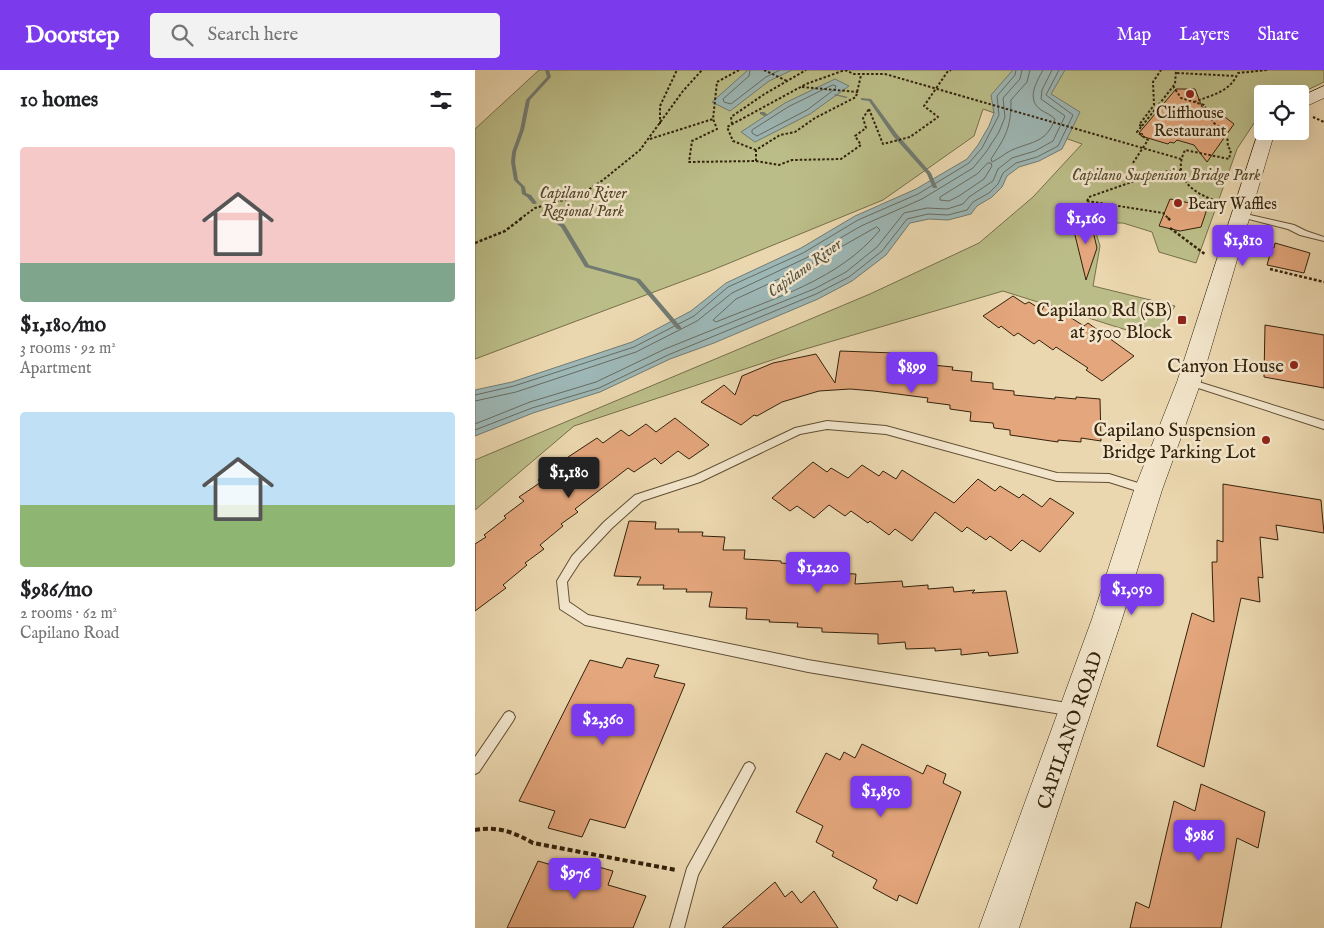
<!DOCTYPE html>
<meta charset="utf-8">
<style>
body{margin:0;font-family:"IM FELL English",serif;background:#f2f2f2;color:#202124;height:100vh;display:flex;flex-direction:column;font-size:19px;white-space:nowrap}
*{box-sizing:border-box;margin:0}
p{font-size:16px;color:#757577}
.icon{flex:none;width:28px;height:28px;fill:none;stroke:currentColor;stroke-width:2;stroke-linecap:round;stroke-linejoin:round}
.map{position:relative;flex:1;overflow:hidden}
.drawer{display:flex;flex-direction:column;background:#fff;width:475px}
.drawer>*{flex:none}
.buttons{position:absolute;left:779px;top:15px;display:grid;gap:10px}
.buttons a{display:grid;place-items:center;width:55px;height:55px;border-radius:5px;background:#fff;box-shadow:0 5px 20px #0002;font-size:25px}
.price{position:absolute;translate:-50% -42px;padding:0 11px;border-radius:5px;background:#7c3aed;color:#fff;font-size:16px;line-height:32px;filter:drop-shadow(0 1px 2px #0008)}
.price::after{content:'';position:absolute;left:50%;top:30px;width:15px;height:11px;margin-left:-8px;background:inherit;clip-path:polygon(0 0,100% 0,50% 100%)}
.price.on{background:#222;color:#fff}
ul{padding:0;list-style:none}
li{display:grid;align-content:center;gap:10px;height:265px;padding:0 20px}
li span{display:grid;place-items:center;height:155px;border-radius:5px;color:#555}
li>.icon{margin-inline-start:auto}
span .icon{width:90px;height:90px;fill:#fffc;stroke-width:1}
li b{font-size:21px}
h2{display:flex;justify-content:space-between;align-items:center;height:60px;padding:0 20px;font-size:21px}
header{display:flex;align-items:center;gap:30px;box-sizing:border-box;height:70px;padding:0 25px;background:#7c3aed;color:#fff}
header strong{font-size:24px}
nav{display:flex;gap:28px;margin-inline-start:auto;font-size:18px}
.search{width:350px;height:45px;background:#f2f2f2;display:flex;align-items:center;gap:12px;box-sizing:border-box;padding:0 18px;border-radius:5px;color:#757577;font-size:19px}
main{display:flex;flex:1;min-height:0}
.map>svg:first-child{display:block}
</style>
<header>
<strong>Doorstep</strong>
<div class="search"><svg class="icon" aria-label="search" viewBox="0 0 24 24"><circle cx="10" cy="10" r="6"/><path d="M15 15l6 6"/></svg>Search here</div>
<nav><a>Map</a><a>Layers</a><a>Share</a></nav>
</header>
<main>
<section class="drawer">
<h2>10 homes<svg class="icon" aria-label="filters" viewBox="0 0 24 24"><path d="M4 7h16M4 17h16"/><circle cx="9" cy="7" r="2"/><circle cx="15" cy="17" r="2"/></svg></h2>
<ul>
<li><span style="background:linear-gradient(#f6c9c9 75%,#7fa58c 0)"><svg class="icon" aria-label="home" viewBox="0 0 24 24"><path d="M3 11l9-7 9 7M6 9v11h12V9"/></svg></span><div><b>$1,180/mo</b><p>3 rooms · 92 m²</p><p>Apartment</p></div></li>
<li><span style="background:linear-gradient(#bfe0f5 60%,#8fb573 0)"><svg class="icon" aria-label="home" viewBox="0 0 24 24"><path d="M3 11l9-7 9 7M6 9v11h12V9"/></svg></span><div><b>$986/mo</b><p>2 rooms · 62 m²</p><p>Capilano Road</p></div></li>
</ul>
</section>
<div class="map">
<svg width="849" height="858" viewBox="0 0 849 858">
<rect width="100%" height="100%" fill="#ebd7af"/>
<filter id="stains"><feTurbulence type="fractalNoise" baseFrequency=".004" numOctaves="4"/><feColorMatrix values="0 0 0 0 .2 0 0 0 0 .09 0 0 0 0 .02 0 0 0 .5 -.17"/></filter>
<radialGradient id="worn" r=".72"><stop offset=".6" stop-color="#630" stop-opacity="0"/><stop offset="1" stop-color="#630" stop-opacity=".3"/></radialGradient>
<path fill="#bbbd88" stroke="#76704a" d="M64,0H849V12L824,24H788L787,41L762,79L721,193L684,182L677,162L648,153H618L625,176L618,216L700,236L680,269L528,221L327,280L99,356L0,440V390L395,224L504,173L558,127L607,74L508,39L499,66L408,130L235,201L0,289V59Z"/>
<path fill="#9db7b6" stroke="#727b72" d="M273,0H317L294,11L255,41L237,32Z
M538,0H590L576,24L605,42L587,79L564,91L544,97L532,106L527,117L517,127L502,136L496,144L473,150L454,149L435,153L411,185L377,211L343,229L239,273L195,289L125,322L58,343L0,366V320L37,312L157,272L216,241L251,213L326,178L380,146L441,119L492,89L503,75L514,56L519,43L516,25Z
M360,9L374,16L335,44L280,72L266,62L310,33Z"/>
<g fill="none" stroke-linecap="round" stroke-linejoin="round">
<path stroke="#686c60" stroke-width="1" d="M275,0L274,6L248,29L249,32L256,34L291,7L305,0
M555,0L552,12L536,30C536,58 531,66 516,89L517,92C524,89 530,83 537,80C558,71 571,73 580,49C576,45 571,43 566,40C551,29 561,13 568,0
M358,15L361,16L360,19L332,40L282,66L277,63V60L313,37Z
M513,93H516L517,96L509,109L484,126L474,131L465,130V127L502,104Z
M402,157L405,160C364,210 299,228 241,252L238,250L261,229L334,195Z
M0,325L39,316L159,277L219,246L253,217L328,183L383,150L443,124L494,93L507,78L524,45L522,26L540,5L541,0
M0,331L41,322L161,282L222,251L257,223L331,188L386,156L447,129L498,98L511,82L524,62L530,47L528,28L545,9L547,0
M0,354L55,332L121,312L190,279L339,219L371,202L402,177L429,143L452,138L472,139L488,134L494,127L518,111L523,99L537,88L560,81L578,71L590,46L566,29L567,20L577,0
M0,360L57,338L124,318L193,285L341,224L374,207L407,181L432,149L453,144L473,145L492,140L498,132L514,123L523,114L528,103L541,93L562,87L583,76L598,45L571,25L584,0"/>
<path fill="#727b72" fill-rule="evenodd" d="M70,0H74L76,7L55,30L49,60L41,82L40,92L43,110L50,117L51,123L56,125L62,133L60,134H58L52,127L47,124L46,117L39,110L36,92L37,82L45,60L51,30L72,7Z
M360,24L373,27L371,28L359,25Z
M386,28L396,29L422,64L456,103L462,117V118H458L452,104L418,66L394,31L386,30Z
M285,42H289L293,45L289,46L285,44Z
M67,140H71L90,155L114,195L165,209L206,257V259H202L161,211L110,197L86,157L67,142Z"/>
</g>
<path fill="#e4a67c" stroke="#32220b" d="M701,19H720L727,37L742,41L759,54L732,92L719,75L702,70L699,73L695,72L693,74L666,66L668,64L664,63Z
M695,129L715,133L716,129L734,133L726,157L705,161L684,156Z
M597,153H616L622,178L611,210Z
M800,173L835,183L829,203L792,195L797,177L799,178Z
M538,226L550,234L554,232L567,240L571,232L609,256L613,253L659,286L627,311L611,300L613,298L581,277L578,280L564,270L559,274L543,263L539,266L526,256L524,258L508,246Z
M790,255L849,265V318L789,307Z
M365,281L419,283L418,285L458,290L457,295L478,297L477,300L497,302L496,311L518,313V319L539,321V325L580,329V327L601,329V327L625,329L626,371L606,368V372L583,370V372L535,365V360L519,358L518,353L495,351L496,342L475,339V335L452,332L453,328L399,321L375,319L344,321L307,332L282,346L279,345L266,355L226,332L249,315L260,325L267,306L298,293L341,284L360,313Z
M200,348L234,375L214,389L203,381L186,394L180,388L159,402L153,398L100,439L103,442L86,454L88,456L65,475L69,479L50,493L52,495L28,515L31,518L0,541V474L11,467L9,465L31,448L29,446L49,431L44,427L66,412L63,410L83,396L81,395L122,368L128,373L146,360L154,366L171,354L181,362Z
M338,392L352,402L356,398L373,408L387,395L404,406L408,401L421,409L427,400L479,433L503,409L520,421L525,416L544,428L548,424L567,437L575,428L599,443L565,482L547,470L536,481L515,466L511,470L492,457L487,462L460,442L437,471L420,459L414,465L395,451L393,453L376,441L370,446L354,435L339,448L322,436L315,441L297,428Z
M748,414L846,430L849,463L801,455L803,470L785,467L788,508L783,507L785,532L766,528L729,697L682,676L717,543L739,552L737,492H742V470L748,472Z
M154,451L181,452L180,459H204L203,462H228L227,466L250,467L248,480H270L269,489L306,491V493L332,495V498L357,500V503L381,504L380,514L427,511L428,517L453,515V519L478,517L479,522L500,520L497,523L531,521L543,583L514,586L513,582L486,585V579L460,581V578L431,579L430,572L403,574V564L347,562V558L322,557L323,553L294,552L295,550L271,549L272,538L234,537L237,522H211L212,519H188L189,515H162L166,507L139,506Z
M152,588L184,595L179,607L210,614L150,758L115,749L107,767L73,758L80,741L44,731L115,590L147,598Z
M387,674L448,704L452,695L471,704L468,713L486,722L442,834L424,825L422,831L398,818L402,810L357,786L359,782L341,772L348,756L321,742L351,683L365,690L369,682L380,688Z
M726,714L790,742L783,778L762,768L746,858H655L661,832L674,838L699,731L720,741Z
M63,791L98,801L102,791L138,801L133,815L171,826L158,858H32Z
M300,812L310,827L317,821L326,833L339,821L363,858H247Z"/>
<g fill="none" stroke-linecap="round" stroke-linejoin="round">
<g stroke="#604f34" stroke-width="2">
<path id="lane" d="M762,142L819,155L831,161L849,167V171L825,165L813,159L762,146Z
M714,309L849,351V359L711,314L710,312Z
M352,351L411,356L582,403L634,404L676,417L677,420L676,423L672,424L634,412L582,411L411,364L352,359L325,364L225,412L167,431L137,458L105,492L92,512L94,532L113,545L333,590L598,634L602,636L604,640L602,644L598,646L333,602L110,555L85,539L82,511L97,486L129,452L160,425L219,406L320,358Z
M34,641L38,643L40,647L38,651L4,702L0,704V687L30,643Z
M274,692L278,694L280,698L223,805L209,858H195L212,798L270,694Z"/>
</g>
<g stroke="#32220b" stroke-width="1">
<path id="secondary" d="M849,16V28L825,39V27Z
M785,57H788V61H800L726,312L687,420L647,549L544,858H504L617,549L659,420L702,312Z"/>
</g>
<path stroke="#32220b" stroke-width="2" stroke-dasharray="2.5 2" stroke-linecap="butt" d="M264,0L242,12L238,49L242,59L217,71L214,92L281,91L304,95L317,90L366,89L386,75L380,66L391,58L388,48L394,39
M289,0L312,11
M370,0L379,4H410L706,89
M702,3L761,6
M698,16L706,28L729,35L739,53L752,63L753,77L756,80L754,89L710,80C695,111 723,126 748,133
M327,17L383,22
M719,32C737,25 755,22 763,3L793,0
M394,39L408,74L435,67L463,47L449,36L473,1L476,0
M838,47L849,52
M185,54V36L202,0
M257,54L256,47L288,25L331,0
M667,56L700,14L701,1
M175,69L238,49
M281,80L258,71L252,57L331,14L370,0
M281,91V80L305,65L320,62L340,48L381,27L386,5
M658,93L673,70L662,62L667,56L664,55L679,35L678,12L686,0
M612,131L614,127L685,102L707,100
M612,131L688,143L694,149
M45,149L60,138L104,126L128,110L165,80L208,21L227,0"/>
<path stroke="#32220b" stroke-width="2.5" stroke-dasharray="3 2" stroke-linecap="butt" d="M693,148L696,151
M695,158L731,185
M0,173L30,161L47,148
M795,199L849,212"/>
<path stroke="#32220b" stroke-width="4" stroke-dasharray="5 3" stroke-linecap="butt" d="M0,760C22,756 39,762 58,773L201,800"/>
<use href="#lane" fill="#f2e5cb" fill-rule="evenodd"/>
<use href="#secondary" fill="#f2e5cb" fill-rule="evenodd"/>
</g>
<g fill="#8f2418" stroke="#f2e5cb" stroke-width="2">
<circle cx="715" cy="24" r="5"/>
<circle cx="703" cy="133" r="5"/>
<rect x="702" y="245" width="10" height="10" rx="2.5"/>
<circle cx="819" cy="295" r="5"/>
<circle cx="791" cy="370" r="5"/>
</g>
<g text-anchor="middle" stroke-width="5" stroke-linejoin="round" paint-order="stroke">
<g font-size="16" fill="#32220b" stroke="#f2e5cb">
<text x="715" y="48">Cliffhouse<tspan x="715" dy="18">Restaurant</tspan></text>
<text x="713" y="139" text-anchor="start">Beary Waffles</text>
</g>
<g font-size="16" font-style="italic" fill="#54492a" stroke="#f2e5cb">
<text x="691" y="110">Capilano Suspension Bridge Park</text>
<text x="108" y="128">Capilano River<tspan x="108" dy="18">Regional Park</tspan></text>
</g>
<g font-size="16" font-style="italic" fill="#524f3e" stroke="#f2e5cb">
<text transform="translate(329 197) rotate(-36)" y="6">Capilano River</text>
</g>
<g font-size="19" fill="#32220b" stroke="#f2e5cb" text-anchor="end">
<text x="697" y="246">Capilano Rd (SB)<tspan x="697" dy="22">at 3500 Block</tspan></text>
<text x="809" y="302">Canyon House</text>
<text x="781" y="366">Capilano Suspension<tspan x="781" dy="22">Bridge Parking Lot</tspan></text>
</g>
<g font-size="19" fill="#32220b" stroke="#f2e5cb">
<text transform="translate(594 660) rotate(-71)" y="7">CAPILANO ROAD</text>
</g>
</g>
<rect width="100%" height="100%" filter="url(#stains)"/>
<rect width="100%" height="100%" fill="url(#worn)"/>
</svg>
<div class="buttons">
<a><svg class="icon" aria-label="locate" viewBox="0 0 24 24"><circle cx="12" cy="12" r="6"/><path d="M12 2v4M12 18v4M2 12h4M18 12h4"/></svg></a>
</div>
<b class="price" style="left:611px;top:175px">$1,160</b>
<b class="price" style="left:768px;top:197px">$1,810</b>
<b class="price" style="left:437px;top:324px">$899</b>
<b class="price on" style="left:94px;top:429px">$1,180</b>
<b class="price" style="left:343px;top:524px">$1,220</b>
<b class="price" style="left:657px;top:546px">$1,050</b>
<b class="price" style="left:128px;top:676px">$2,360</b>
<b class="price" style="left:406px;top:748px">$1,850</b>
<b class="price" style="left:724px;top:792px">$986</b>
<b class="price" style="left:100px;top:830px">$976</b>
</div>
</main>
